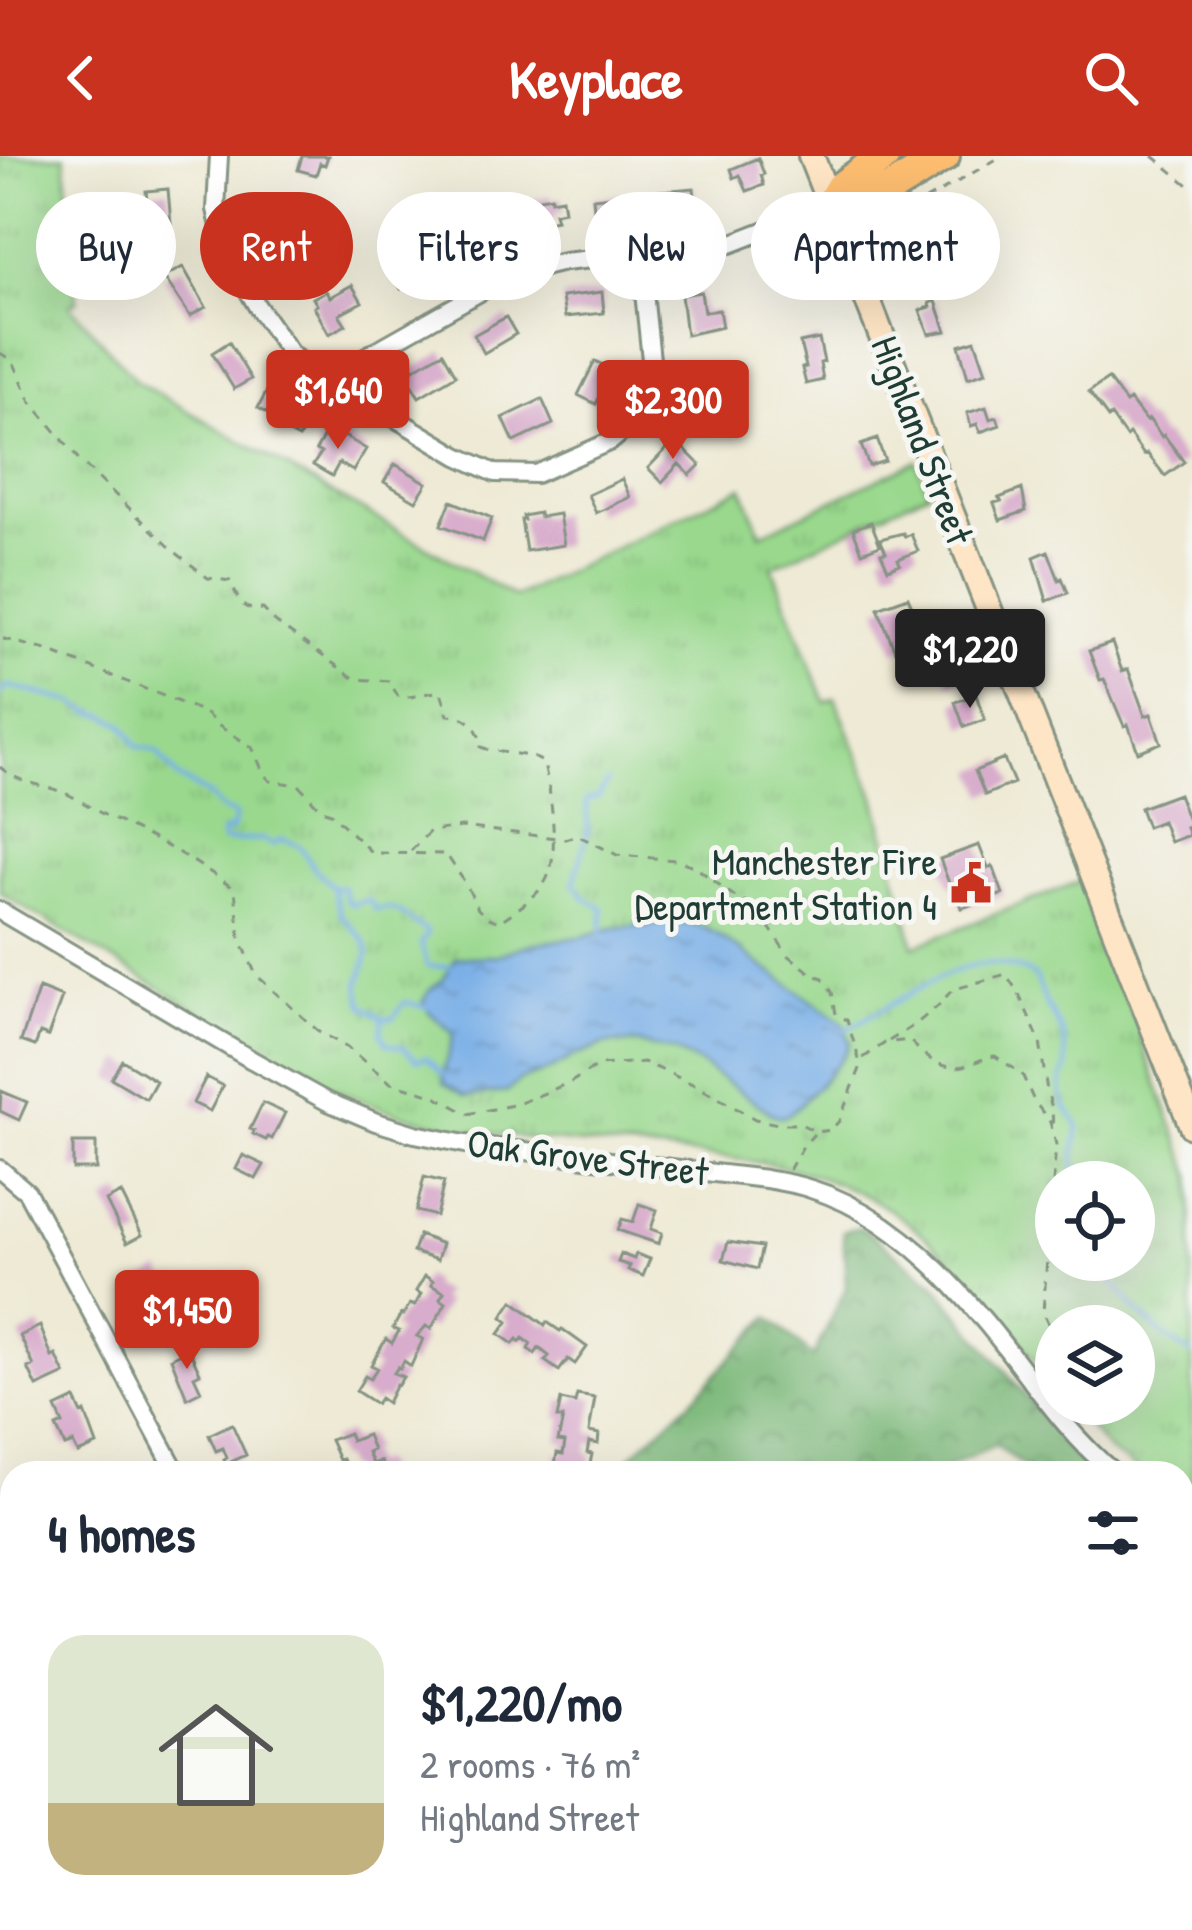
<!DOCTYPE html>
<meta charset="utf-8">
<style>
body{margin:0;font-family:"Patrick Hand",sans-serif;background:#f2f2f3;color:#1f2937;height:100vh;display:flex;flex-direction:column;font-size:45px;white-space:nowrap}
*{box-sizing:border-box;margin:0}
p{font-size:39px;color:#747a83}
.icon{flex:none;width:66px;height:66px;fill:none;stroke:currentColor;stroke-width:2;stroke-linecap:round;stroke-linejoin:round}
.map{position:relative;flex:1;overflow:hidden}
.details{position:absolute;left:0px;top:1305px;width:1194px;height:471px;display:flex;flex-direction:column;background:#fff;border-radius:36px 36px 0 0;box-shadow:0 12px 48px #0002}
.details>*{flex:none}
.banner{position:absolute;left:36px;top:36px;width:1122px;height:108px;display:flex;gap:24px}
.controls{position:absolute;left:1035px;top:1005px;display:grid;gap:24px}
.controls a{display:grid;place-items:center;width:120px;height:120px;border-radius:50%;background:#fff;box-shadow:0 12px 48px #0002;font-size:60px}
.price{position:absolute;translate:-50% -102px;padding:0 27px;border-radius:12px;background:#c8321e;color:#fff;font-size:39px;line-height:78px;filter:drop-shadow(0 3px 6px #0008)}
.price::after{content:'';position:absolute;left:50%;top:72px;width:36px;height:27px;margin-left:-18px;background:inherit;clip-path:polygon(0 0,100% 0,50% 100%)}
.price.selected{background:#222;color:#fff}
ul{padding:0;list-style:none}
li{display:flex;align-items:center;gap:36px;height:300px;padding:0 48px}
li span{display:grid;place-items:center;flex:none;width:336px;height:240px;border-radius:36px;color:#555}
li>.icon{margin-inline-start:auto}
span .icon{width:144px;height:144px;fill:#fffc;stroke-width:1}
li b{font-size:51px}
h2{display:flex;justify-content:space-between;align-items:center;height:144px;padding:0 48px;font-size:51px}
.pill{padding:0 42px;border-radius:54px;background:#fff;box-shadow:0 12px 48px #0002;font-size:42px;line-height:108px}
.pill.selected{background:#c8321e;color:#fff}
header{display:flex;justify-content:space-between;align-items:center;height:156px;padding:0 48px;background:#c8321e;color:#fff;font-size:54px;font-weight:700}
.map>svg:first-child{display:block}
</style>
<header><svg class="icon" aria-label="back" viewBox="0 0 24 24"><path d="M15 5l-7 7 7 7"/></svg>Keyplace<svg class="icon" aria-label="search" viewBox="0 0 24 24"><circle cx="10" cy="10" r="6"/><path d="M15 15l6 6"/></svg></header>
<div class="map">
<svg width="1192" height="1774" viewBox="0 0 1192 1774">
<defs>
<pattern id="forest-crowns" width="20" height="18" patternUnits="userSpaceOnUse" patternTransform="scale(3)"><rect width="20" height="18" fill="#7ab878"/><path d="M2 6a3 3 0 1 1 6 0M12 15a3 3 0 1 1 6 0" fill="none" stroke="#639763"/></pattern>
<pattern id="park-tufts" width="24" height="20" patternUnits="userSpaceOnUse" patternTransform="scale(3)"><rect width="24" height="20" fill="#99d88d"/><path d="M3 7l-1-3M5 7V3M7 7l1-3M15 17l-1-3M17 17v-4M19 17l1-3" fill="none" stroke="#83ba7a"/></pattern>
<pattern id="water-ripples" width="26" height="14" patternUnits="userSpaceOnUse" patternTransform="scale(3)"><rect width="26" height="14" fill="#79afe7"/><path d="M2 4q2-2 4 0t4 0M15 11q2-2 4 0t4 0" fill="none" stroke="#6390bc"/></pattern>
</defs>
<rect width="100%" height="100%" fill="#f6f6f2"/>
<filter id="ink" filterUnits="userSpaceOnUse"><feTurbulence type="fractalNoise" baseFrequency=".00833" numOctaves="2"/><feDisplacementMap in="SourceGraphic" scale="24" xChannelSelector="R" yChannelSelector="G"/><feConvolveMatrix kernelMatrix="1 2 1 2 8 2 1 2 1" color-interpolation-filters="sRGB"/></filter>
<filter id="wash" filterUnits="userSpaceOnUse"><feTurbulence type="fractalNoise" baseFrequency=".004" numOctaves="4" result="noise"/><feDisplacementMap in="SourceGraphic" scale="48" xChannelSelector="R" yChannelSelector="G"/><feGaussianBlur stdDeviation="2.7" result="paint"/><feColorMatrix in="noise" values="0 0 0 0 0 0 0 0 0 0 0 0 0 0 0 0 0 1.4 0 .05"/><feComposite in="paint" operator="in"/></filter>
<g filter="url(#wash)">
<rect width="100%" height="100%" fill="#eeead5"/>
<path fill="url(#forest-crowns)" stroke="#4c7a56" stroke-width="3" d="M861,1071L935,1128L1076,1302L1095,1317H1032L996,1289L935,1317H613L693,1243L769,1161L813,1201L846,1132L843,1075Z"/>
<path fill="url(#park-tufts)" stroke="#5c8a60" stroke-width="3" fill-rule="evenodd" d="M0,0H65L77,145L70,149L137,226L515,441L742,331L761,378L916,305L928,336L772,411L825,546L835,542L875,641L914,790L1081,725L1140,875L1145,896L1192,1021V1348L1182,1342V1317H1143L1108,1294L1069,1248H1134V1170H1056V1231C1010,1172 964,1108 903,1063C831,1011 755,1004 669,996C582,987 492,983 407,960C338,941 273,899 212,863C141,821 71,779 0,737ZM1056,1026H1134V1104H1056Z"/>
<path fill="url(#water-ripples)" stroke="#4c768e" stroke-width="3" d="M670,767L697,769L717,778L844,868C845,872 849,884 849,888C846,902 801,949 789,958L783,961L772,958L702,909L673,895L634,887L606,888L575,900L550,914L520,924L507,936L466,940L444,927C441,911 452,894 453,877L430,857L423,846L429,835L443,823L456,802L495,800L531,788L581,781L613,772Z"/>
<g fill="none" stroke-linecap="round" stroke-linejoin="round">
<path stroke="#79afe7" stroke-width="4.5" d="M0,537L9,530L73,546L86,554L107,560L122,568L137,590L156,595L177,621L207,638L221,653L236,659L231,675L227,674L222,677L223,685L263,683L272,689L282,683L300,690L313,711L333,731L341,759L364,784L369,795L359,829L363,849L383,862L392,863L405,846L426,851
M333,731H343L346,743L352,749L365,744L371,746L376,754C401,746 407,768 426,774L427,778L421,787L427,810L453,811
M602,778L603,752L586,743L574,727L588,674L586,644L598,641L607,626
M383,862L381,877L387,888L403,891L417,904L426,901L443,918
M844,874C884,856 940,813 982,808C1001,806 1020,812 1036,821L1046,848L1063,877L1067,913L1062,921L1061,934L1065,950L1079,970L1074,1002L1077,1026
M1098,1104C1121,1140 1154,1178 1192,1198"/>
</g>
<g id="blocks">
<path fill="#d8accc" d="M302,0H328L325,9L320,7L316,19L298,14Z
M758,2L764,18L761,19L764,29L747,35L740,19L734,22L731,13Z
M694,32L696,52L660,56L658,35Z
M168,33L172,79L151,81L146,35Z
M630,38L633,59L595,63L593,42Z
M551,40V44L562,42L564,55L554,57L556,64L522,71L517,46Z
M314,51L332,96L314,103L294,58Z
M480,59L482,63L491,60L494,68L486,72L489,79L477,84L478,87L459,96L452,79L465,74L462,67Z
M410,88L414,96L419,93L432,114L401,133L388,112L402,103L398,96Z
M791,98L802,125L787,130L784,122L771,127L764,109Z
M183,111L206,151L190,160L164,121Z
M352,129L362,146L339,158L346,169L329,178L314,151L317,149L313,142L326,135L330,141Z
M602,136L604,157L565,161L562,141Z
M701,136L704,156L719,154L722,171L686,179L681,139Z
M936,145L946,175L929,178L920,154L931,151L930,147Z
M506,161L516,178L484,197L474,179Z
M819,183L824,206L820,207L823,224L806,228L802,212L806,211L800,187Z
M975,184L986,216L968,222L959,189Z
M229,186L251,223L234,233L212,197Z
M443,196L456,219L419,241L405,218Z
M595,205L613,214L596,248L578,239Z
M688,208L716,212L714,229L706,228L703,244L711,245L710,255L681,252Z
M1108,223L1126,247L1130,244L1146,265L1149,263L1162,281L1164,279L1184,306L1165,320L1147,297L1144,299L1129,278L1126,281L1111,260L1108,262L1089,236Z
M268,233L291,246L286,256L307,267L299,282L276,270L280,264L258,252Z
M542,243L553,268L514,286L503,262Z
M986,251L990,263L997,261L1000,269L980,276L977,268L971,270L967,257Z
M329,271L366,293L353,315L339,307L332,320L313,309L321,297L316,294Z
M877,283L885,305L869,310L861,289Z
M675,284L700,309L690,319L679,308L662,326L648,312Z
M395,308L427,327L416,345L384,326Z
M622,323L630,341L596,357L588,339Z
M1022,333L1026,355L1000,364L994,347L1001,345L999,342Z
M451,345L492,362L483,385L441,369Z
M539,357L540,361L559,358L564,389L526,395L521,364H524L523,360Z
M871,366L880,389L862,396L853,373Z
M903,377L905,381L911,378L918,395L898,403L900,408L888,413L881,397L886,396L880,383Z
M1048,395L1059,424L1062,422L1068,437L1047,445L1034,401Z
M908,441L917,462L906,466L914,488L895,495L878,452Z
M1112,487L1122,515L1128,513L1145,560L1151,558L1161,587L1138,596L1128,568L1124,570L1104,523L1100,524L1089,495Z
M960,494L969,520L949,527L940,501Z
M976,539L985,564L964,571L955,546Z
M1004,603L1014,627L985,639L975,615Z
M1178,638L1187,662L1192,660V670L1186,672L1189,679L1170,686L1162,665L1147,671L1140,652Z
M979,689L988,712L993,710L1003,738L962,752L954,729L950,730L940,703Z
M39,832L62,841L48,880L40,877L35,890L21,885Z
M122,904L156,925L146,943L111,922Z
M206,921L223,930L210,955L193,947Z
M1,935L27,946L19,964L0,955Z
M263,947L285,957L272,983L268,981L266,984L253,978L254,974L250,973Z
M73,987H96V1013H73Z
M243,999L264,1009L256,1023L236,1013Z
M424,1021L444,1026L436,1060L416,1055Z
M121,1037L142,1079L127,1087L106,1045Z
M639,1048L657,1054L651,1073L662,1077L659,1088L618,1074L622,1063L633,1066Z
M419,1079L442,1088L437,1104L413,1096Z
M728,1086L762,1091L757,1113L723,1104Z
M621,1098L634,1103L636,1098L650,1103L643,1120L628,1114L630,1110L618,1106Z
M161,1114L176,1142L179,1140L187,1155L164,1167L154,1140L140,1148L131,1130Z
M425,1120L433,1125L431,1129L444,1136L440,1143L446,1147L431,1173L426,1170L417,1180L423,1183L411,1210L404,1205L400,1212L398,1211L394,1217L403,1221L398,1229L396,1228L387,1247L380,1242L376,1248L356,1235L365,1220L370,1223L377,1212L371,1209L386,1183L392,1187L399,1175L393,1172L401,1158L403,1159L410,1148L415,1150L421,1138L416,1135Z
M513,1145L545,1169L547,1166L560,1175L562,1173L587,1191L575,1208L568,1203L559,1215L545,1205L549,1200L539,1192L535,1198L528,1193L531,1188L523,1182L520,1186L517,1183L513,1188L499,1178L508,1166L502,1161Z
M40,1170L52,1201L56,1199L65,1218L37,1231L28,1212L34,1210L20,1180Z
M189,1193L200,1217L194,1220L201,1235L187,1242L171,1202Z
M577,1239L595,1242L589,1276L599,1278L598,1288L589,1286L587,1297L592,1298L588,1317L554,1315L557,1297L563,1298L565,1286L558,1285L563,1262H557L561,1244L575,1247Z
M75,1243L82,1258L85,1256L97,1289L78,1297L73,1287L65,1290L56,1271L63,1268L56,1252Z
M232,1268L246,1299L226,1308L224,1304L227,1302L223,1292L216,1295L209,1279Z
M348,1277L351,1285L367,1279L373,1294L368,1296L373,1308L381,1305L387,1317H352L350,1312L347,1313L343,1303L339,1304L330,1284Z"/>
</g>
</g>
<g filter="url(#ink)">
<use href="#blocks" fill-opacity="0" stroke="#869484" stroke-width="3"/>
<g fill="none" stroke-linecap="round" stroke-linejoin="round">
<g stroke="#869484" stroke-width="22">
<path id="minor" d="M219,0L216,53L226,97L257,150L292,200L458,300L495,317L536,318L611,285L638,263L653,223L640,98
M336,227L349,210L510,119L564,106L730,88L830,49
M0,755L252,904L326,945L376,966L415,978L465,988L766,1023C781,1026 797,1028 811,1033C881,1054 942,1113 987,1168C1030,1220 1061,1272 1114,1317
M0,1013L27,1036L177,1317
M1182,1361L1192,1368
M0,1514L12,1508
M143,1764L149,1774
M407,1764L412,1774
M1074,1764L1078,1774"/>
</g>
<g stroke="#869484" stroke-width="27">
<path id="tertiary" d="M1182,1602L1192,1594
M953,1774L977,1764"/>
</g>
<g stroke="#869484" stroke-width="30">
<path id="secondary" d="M811,0L1192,970"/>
</g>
<g stroke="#869484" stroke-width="36">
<path id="motorway" d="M884,0L840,32L830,49C870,53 911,19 944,0"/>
</g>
<path stroke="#869484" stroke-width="3" stroke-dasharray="9 9" stroke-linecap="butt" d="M1153,0L1192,32
M862,66L869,71L881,70L1002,0
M0,197L13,205L30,244L80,305L174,395L208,422L230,425C240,444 238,455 263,453L275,466L355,523L389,525L398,540C413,544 425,535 441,536L448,559C468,559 480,572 481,591C500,599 524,595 543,606C551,631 559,696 548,720C540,740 516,754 499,766L486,761L478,753L466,728L446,698L372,697L331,657L321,654L299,629L270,625L264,618L252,591L219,570L204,556L46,494L0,482
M0,611C22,630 43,627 69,639C84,646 97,656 111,662C155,683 196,704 235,734L240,782L256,819L317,874L349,893L391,927L434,939L468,958L518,948L571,926L599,909L644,906L697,930L755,963L778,968H801L816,976L831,974L839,965L861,910L847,864L836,858L832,836L823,822L813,819L787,798L755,750L734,740L694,710L676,704L617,699L577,679L565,683L462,671L430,675L407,699
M889,885L916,868L938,850L952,834L1006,818L1019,838L1040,886L1047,935L1052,952L1053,972
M863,902L885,887L909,884C925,900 939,915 964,910C975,907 983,902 995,900L1022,918L1034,945L1050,966L1056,988L1043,1156L1056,1185
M789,1014L803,990L814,978"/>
<use href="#minor" stroke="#fff" stroke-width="16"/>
<use href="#tertiary" stroke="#fff" stroke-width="21"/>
<use href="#secondary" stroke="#fee5c5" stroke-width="24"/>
<use href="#motorway" stroke="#fcbd6f" stroke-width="30"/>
</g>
</g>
<defs>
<g id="civic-bare" transform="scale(3.24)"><path d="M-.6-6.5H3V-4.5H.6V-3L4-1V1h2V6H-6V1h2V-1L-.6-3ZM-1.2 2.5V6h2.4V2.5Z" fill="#c8321e" stroke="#f6f6f2" stroke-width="2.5" paint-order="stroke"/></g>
</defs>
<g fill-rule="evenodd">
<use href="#civic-bare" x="971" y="727"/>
</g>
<g text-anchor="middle" stroke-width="10" stroke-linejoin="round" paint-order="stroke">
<g font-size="39" fill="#1f3d34" stroke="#f6f6f2">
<text transform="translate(923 284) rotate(69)" y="14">Highland Street</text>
<text transform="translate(588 1001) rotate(7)" y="14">Oak Grove Street</text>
</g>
<g font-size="39" fill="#1f3d34" stroke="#f6f6f2" text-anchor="end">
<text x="937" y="719">Manchester Fire<tspan x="937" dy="45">Department Station 4</tspan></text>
</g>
</g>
</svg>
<div class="controls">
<a><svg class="icon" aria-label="locate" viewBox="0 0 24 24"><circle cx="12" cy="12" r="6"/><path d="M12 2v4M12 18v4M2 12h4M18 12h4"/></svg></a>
<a><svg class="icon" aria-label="layers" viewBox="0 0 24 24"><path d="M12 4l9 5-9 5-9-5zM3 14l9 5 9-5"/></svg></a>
</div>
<b class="price" style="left:338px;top:296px">$1,640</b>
<b class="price" style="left:673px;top:306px">$2,300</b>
<b class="price selected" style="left:970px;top:555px">$1,220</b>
<b class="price" style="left:187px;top:1216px">$1,450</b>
<div class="banner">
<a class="pill">Buy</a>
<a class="pill selected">Rent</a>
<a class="pill">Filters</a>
<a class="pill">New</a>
<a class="pill">Apartment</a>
</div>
<section class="details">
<h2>4 homes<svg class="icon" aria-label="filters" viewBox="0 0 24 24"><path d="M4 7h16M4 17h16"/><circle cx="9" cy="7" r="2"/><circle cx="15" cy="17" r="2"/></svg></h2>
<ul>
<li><span style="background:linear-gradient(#dfe7d0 70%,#c2b280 0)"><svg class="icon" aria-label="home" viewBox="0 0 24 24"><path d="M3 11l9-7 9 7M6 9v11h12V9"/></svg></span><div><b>$1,220/mo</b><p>2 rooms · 76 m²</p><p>Highland Street</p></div></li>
</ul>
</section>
</div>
